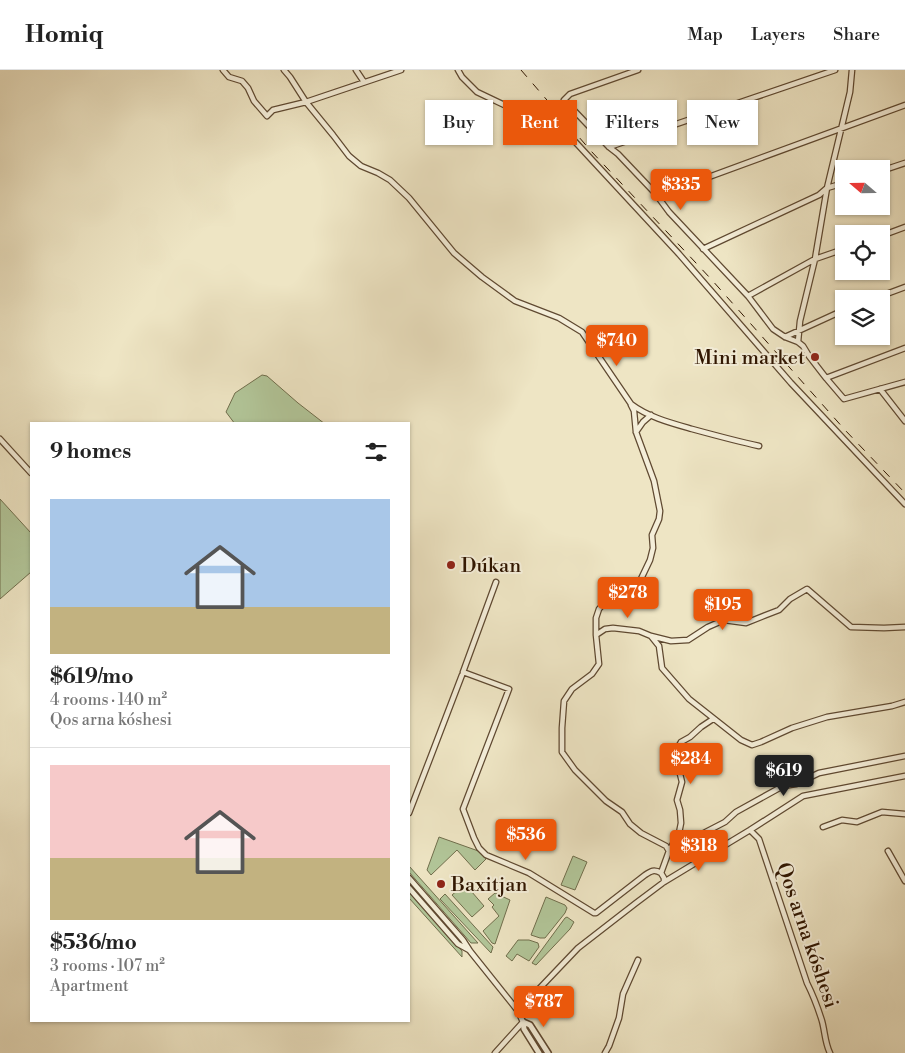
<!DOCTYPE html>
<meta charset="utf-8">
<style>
body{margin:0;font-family:"Libre Bodoni",serif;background:#f2f2f2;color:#222;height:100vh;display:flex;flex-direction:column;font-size:19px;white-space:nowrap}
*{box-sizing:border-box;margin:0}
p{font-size:16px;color:#767676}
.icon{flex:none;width:28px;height:28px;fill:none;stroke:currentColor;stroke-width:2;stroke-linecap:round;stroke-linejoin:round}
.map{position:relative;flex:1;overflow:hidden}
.drawer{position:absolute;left:30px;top:352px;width:380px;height:600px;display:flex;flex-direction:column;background:#fff;border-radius:0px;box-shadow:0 1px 4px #0004}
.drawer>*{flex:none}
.top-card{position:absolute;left:425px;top:30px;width:405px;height:45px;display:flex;gap:10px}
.needle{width:32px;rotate:290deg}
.fabs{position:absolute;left:835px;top:90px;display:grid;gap:10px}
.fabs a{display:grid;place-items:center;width:55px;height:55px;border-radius:0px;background:#fff;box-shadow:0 1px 4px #0004;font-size:25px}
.price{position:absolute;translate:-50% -42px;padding:0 11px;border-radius:5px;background:#ea580c;color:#fff;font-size:16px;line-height:32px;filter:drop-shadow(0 1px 2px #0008)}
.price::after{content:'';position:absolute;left:50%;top:30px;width:15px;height:11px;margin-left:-8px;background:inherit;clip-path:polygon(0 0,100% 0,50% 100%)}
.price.on{background:#222;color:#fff}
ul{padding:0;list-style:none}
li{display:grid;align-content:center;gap:10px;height:265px;padding:0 20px}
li+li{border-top:1px solid #e0e0e0}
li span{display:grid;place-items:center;height:155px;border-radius:0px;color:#555}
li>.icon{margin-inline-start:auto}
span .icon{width:90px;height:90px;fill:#fffc;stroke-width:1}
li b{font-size:21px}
h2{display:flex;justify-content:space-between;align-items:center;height:60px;padding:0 20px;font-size:21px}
.tag{padding:0 18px;border-radius:0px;background:#fff;box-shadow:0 1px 4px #0004;font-size:18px;line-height:45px}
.tag.on{background:#ea580c;color:#fff}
header{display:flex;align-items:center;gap:30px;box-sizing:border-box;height:70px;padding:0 25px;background:#fff;border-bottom:1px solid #e0e0e0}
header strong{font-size:24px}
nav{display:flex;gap:28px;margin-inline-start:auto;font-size:18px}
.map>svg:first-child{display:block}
</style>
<header>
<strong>Homiq</strong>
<nav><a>Map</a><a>Layers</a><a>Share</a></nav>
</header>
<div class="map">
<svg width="905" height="983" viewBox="0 0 905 983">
<rect width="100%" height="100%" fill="#eee5c4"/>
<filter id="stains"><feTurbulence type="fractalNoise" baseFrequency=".004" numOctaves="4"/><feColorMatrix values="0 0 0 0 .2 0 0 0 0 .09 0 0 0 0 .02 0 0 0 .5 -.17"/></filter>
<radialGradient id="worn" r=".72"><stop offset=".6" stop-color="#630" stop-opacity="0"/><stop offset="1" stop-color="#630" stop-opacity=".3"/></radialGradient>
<path fill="#b2c699" stroke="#706e4c" d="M262,305L267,306L298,333L325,354H235L226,342L235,323Z
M0,429L31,463V502L0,529Z
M439,767L484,783L486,789L475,800L457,780L431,805L427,800Z
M573,786L587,792L575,820L561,815Z
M409,796L478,873H471L409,802Z
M465,814L484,836L472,847L452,825Z
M409,821L462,881V887L409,828Z
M495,823L510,830L495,874L492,873L483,861L499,846L492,837L494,835L488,829Z
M445,824L493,877L491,883L440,829Z
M546,827L565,835L567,838L565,843L545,868H540L531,865Z
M567,847L574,852L570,859L536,895L532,893L565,848Z
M518,870H529L538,873L539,877L529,891L517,884L512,891L506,886Z"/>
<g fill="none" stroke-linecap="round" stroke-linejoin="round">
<g stroke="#5f4931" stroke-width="7">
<path id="minor" d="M223,0L229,7L242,11L248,18L254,31L267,46L273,40L306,32L401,0
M284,0L290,7L306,32L333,65L349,86L361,96L378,103L390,110L409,128L454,183L482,207L515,231L559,248L582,262L631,334C648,347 671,353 692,359C714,365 736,371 759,376
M356,0L364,12
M458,0L462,7L477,22L517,41L553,55L567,63L679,184L791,313L905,434
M638,0L570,24L564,30L609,77L618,84L655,123L669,142L748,226L773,259L785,267L798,272L803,276L809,286L826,308L844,329L905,312
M609,77L835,0
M881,101L905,93
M657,126L905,35
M881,166L905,157
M703,179L819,125L827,118L844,113
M748,226L815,189L844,179
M873,229L905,217
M785,267L844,240
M798,272L800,251L815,189L827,118L850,22L852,0
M826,308L905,278
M880,319L905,351
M636,362L643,352L651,345
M0,369L31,403
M496,512L463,602L509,619L463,739L474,768L479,778L486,785L529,803L594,843H596L645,805C651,801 654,799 661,803
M596,565V548L599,539L607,530L617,523L640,511L650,490L653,478L652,465L659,449L660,441L654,411L636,362L634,341L631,335
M651,566L671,571L688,570L708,557L724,550L746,553L766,545L779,540L790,529L807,519L851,557L884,558L905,557
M409,743L431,686L462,605
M823,757L842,750L857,752L882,742L905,744
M750,760L759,769L807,913C813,925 818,938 822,951C825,962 825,973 830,983
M669,781L666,776L641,763L630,754L622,742L606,731L575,700L562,682V658L564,631L572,619L592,604L599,594L596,565L605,559L613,558L639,561L651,566L659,576L662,598L689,629L741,670L752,675L761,672L792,658L827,647L892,636L905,632
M669,781L725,752L736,742L783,716L796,714L819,703L905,686
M888,781L905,811
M409,808L463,870L470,881L518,941L523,952L495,983
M664,812V808L661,803L669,781L679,763L681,753L680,740L677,730L682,712L677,692V679L681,672L690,667L701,657L713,649
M409,818L458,874L469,880
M518,941L578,878L636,833L664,812L750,760L803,726L905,706
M605,983L609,976L619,948L623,924L638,890"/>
</g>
<g stroke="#5f4931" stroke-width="8">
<path id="tertiary" d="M523,952L530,955L548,983
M523,952L524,959L539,983"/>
</g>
<use href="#minor" stroke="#f4eed9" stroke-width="4.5"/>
<use href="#tertiary" stroke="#f4eed9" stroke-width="5"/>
<path stroke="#2f1500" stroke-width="1" stroke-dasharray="9 9" stroke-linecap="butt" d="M521,0L591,81L711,209L845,360L905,423"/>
</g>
<g fill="#8f2418" stroke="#f4eed9" stroke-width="2">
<circle cx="815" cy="287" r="5"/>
<circle cx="451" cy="495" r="5"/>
<circle cx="441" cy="814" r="5"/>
</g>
<g text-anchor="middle" stroke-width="4" stroke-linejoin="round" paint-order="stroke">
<g font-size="20" fill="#2f1500" stroke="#f4eed9" text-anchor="start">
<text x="805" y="294" text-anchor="end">Mini market</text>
<text x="461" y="502">Dúkan</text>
<text x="451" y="821">Baxitjan</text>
</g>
<g font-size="20" fill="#2f1500" stroke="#f4eed9">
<text transform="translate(808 865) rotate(71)" y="7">Qos arna kóshesi</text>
</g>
</g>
<rect width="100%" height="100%" filter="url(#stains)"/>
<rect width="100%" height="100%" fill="url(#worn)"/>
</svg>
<div class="fabs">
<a><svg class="needle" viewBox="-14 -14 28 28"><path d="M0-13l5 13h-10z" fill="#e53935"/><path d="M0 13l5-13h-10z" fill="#767676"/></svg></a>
<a><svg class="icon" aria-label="locate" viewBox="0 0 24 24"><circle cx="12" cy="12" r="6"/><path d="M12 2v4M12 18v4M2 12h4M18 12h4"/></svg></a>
<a><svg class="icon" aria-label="layers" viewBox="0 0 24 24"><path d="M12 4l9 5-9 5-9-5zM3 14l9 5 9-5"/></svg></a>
</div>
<b class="price" style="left:681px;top:141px">$335</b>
<b class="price" style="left:617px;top:297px">$740</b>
<b class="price" style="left:628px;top:549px">$278</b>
<b class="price" style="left:723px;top:561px">$195</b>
<b class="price" style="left:691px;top:715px">$284</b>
<b class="price on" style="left:784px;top:727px">$619</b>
<b class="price" style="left:526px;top:791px">$536</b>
<b class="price" style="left:699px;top:802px">$318</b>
<b class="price" style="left:544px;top:958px">$787</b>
<div class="top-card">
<a class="tag">Buy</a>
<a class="tag on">Rent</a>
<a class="tag">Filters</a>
<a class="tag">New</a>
</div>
<section class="drawer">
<h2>9 homes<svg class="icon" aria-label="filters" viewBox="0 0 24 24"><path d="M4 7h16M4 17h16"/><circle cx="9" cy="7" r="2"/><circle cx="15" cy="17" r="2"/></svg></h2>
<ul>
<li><span style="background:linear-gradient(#a9c7e8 70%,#c2b280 0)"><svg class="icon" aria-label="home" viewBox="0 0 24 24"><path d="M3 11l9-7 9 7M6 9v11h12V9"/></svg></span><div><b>$619/mo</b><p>4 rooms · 140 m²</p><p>Qos arna kóshesi</p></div></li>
<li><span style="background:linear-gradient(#f6c9c9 60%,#c2b280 0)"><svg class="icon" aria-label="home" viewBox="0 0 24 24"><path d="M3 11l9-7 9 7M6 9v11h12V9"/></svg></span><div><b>$536/mo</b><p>3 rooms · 107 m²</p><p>Apartment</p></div></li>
</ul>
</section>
</div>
